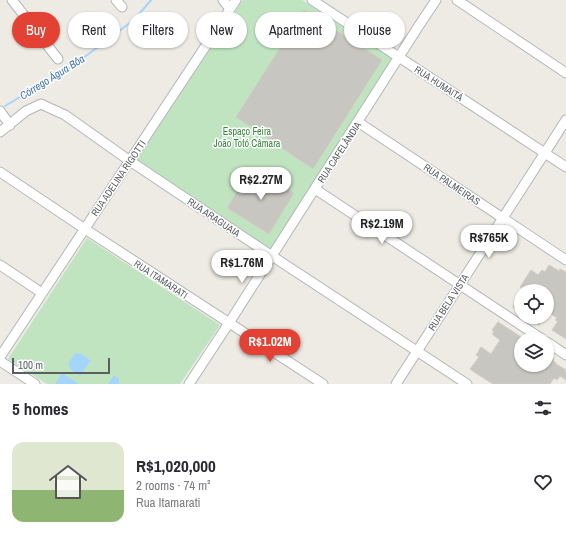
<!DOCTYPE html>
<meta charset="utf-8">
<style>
body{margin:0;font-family:"Archivo Narrow",sans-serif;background:#f2f2f3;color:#2b2b33;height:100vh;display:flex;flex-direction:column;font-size:15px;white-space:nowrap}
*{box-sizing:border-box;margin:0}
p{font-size:13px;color:#7c7c81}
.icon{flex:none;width:22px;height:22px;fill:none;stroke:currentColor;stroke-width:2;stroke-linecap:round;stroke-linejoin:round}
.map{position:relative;height:384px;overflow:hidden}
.drawer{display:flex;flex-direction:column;background:#fff;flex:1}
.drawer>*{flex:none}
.top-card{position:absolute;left:12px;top:12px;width:542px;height:36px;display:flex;gap:8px}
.controls{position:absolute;left:514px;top:284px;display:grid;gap:8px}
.controls a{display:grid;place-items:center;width:40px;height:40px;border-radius:50%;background:#fff;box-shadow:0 1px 3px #0004;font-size:20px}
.scale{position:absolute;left:12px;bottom:10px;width:98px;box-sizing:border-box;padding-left:4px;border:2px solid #5b5f63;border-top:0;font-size:11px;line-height:14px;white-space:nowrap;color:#5b5f63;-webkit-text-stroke:3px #fff;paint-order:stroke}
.price{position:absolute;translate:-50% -34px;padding:0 9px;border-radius:14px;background:#fff;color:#222;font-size:13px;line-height:26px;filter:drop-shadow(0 1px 2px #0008)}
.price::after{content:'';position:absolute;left:50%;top:24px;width:12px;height:9px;margin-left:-6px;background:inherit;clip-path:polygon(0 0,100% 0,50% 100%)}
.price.current{background:#e34133;color:#fff}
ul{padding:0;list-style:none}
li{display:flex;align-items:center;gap:12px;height:100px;padding:0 12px}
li+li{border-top:1px solid #e1e1e2}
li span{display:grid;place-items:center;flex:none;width:112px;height:80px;border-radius:12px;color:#555}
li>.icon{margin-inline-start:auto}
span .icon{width:48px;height:48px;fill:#fffc;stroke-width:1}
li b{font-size:17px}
h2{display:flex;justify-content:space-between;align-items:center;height:48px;padding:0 12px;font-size:17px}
.pill{padding:0 14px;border-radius:18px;background:#fff;box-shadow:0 1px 3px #0004;font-size:14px;line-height:36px}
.pill.current{background:#e34133;color:#fff}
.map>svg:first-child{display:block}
</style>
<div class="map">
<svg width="566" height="384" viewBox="0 0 566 384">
<rect width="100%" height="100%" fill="#edebe3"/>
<path fill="#c0e4c0" d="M243,0H302L392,58L271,249L136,159Z
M87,238L220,325L180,384H47L8,359Z"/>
<path fill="#a4d6fc" d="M76,353L82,354L91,361L90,363H89L80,376C68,368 64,366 76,353Z
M62,373L79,384H55Z
M114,375L119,379V384H108Z"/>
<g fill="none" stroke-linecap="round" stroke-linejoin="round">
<path stroke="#a4d6fc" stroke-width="2" d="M5,106L55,76L65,71L94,50L135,19L151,0"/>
</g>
<path fill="#c8c6c0" stroke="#d2cdc1" d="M304,10L382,60L313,169L236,117Z
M253,167L294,193L269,234L227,208Z
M549,265L559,271L560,269L566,272V339L552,330L558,321L555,320L557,318L547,311V291H525L520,287L531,270L538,275L542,270L545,272Z
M521,292V308L519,311L513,307L516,302L515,301Z
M527,317H543L539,325Z
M498,322L521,337V365H547V354L554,359L553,361L556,363V364L566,370V380L560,376L557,380L554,378L550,384H493L474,372L470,369L479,357L476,355L481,347L491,354L500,340L492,334L494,332L492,330Z"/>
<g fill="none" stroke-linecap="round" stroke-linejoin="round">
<g stroke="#b3b6ba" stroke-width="11">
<path id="minor" d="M12,0L58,59
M116,0L122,7
M223,0L230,9
M312,0L566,167
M457,0L566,73
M0,111L10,125
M358,122L566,260
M0,132L26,111L41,104L65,115L130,161L272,256L467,384
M0,172L85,229L323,384
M315,189L542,339
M0,265L42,293
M547,342L566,355
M0,357L236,0
M0,361L35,384
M189,384L229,323L418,27L436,0
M396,384L566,120"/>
</g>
<use href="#minor" stroke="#fff" stroke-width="9"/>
</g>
<g text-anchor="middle" stroke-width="3" stroke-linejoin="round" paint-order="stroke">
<g font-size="10" fill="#5b5f63" stroke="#fff">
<text transform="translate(439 83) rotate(33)" y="4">RUA HUMAITÁ</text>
<text transform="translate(339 152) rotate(-57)" y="4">RUA CAFELÂNDIA</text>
<text transform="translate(118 178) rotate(-56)" y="4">RUA ADELINA RIGOTTI</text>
<text transform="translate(452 184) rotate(34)" y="4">RUA PALMEIRAS</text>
<text transform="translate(214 217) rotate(34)" y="4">RUA ARAGUAIA</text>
<text transform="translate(161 279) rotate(33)" y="4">RUA ITAMARATI</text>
<text transform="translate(448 302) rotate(-57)" y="4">RUA BELA VISTA</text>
</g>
<g font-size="10" fill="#38853c" stroke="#fff">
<text x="247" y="135">Espaço Feira<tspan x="247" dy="12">João Totó Câmara</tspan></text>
</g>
<g font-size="11" font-style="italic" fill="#4276ae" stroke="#fff">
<text transform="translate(52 77) rotate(-32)" y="4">Córrego Água Bôa</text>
</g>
</g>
</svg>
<div class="controls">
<a><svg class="icon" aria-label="locate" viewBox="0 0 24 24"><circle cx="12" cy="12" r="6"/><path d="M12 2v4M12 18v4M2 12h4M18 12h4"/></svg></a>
<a><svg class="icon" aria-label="layers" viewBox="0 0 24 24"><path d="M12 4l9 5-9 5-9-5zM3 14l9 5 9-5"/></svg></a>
</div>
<div class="scale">100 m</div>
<b class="price" style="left:261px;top:201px">R$2.27M</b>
<b class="price" style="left:382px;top:245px">R$2.19M</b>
<b class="price" style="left:489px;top:259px">R$765K</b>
<b class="price" style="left:242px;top:284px">R$1.76M</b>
<b class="price current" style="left:270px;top:363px">R$1.02M</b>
<div class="top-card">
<a class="pill current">Buy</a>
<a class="pill">Rent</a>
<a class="pill">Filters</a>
<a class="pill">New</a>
<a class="pill">Apartment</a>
<a class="pill">House</a>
</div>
</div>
<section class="drawer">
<h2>5 homes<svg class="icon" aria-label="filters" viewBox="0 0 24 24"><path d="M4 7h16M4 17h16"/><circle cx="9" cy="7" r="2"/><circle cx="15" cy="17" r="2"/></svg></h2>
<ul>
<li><span style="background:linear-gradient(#dfe7d0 60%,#8fb573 0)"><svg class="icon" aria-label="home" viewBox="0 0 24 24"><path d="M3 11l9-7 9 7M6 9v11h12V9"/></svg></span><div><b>R$1,020,000</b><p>2 rooms · 74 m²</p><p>Rua Itamarati</p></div><svg class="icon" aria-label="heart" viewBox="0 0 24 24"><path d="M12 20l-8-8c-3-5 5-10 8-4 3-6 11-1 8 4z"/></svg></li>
</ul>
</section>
